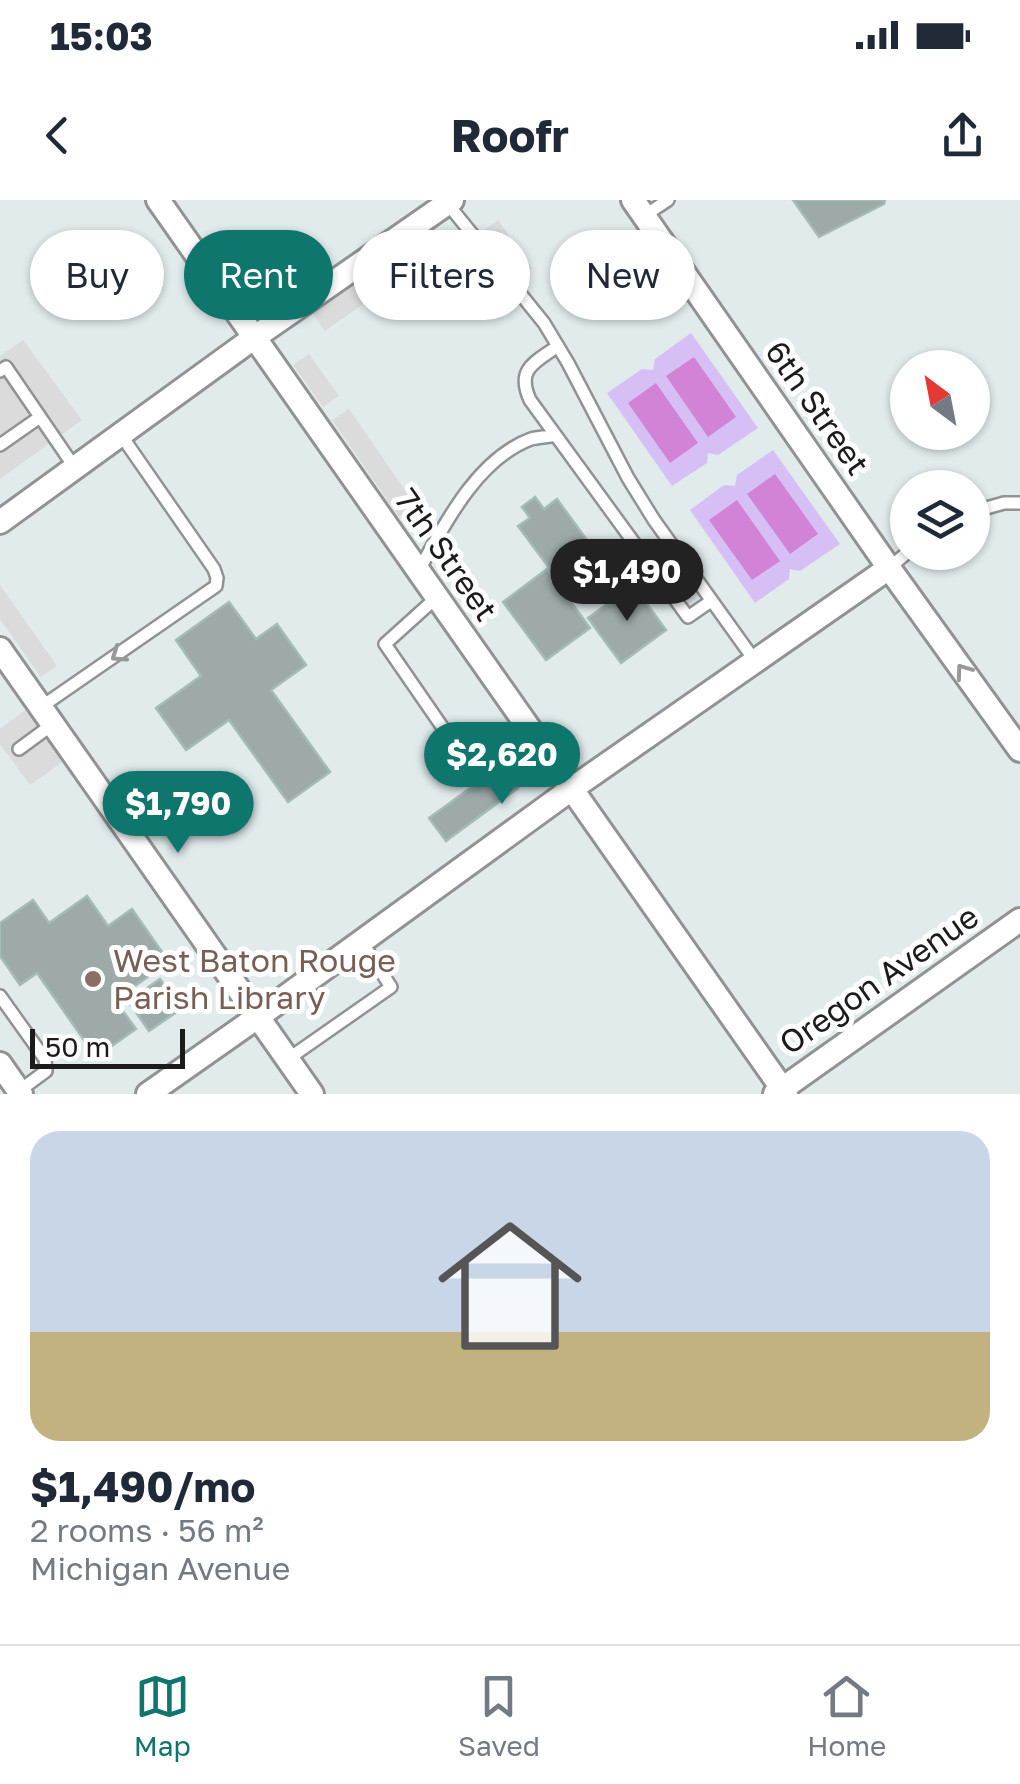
<!DOCTYPE html>
<meta charset="utf-8">
<style>
body{margin:0;font-family:"Golos Text",sans-serif;background:#f2f2f3;color:#1f2937;height:100vh;display:flex;flex-direction:column;font-size:38px;white-space:nowrap}
*{box-sizing:border-box;margin:0}
p{font-size:32px;color:#747a83}
.icon{flex:none;width:55px;height:55px;fill:none;stroke:currentColor;stroke-width:2;stroke-linecap:round;stroke-linejoin:round}
.map{position:relative;height:894px;overflow:hidden}
.side{display:flex;flex-direction:column;background:#fff;flex:1}
.side>*{flex:none}
.guide{position:absolute;left:30px;top:30px;width:960px;height:90px;display:flex;gap:20px}
.needle{width:65px;rotate:328deg}
.fabs{position:absolute;left:890px;top:150px;display:grid;gap:20px}
.fabs a{display:grid;place-items:center;width:100px;height:100px;border-radius:50%;background:#fff;box-shadow:0 2px 8px #0004;font-size:50px}
.scale{position:absolute;left:30px;bottom:25px;width:155px;box-sizing:border-box;padding-left:10px;border:5px solid #1b1b1b;border-top:0;font-size:28px;line-height:35px;white-space:nowrap;color:#1b1b1b;-webkit-text-stroke:8px #fff;paint-order:stroke}
.price{position:absolute;translate:-50% -85px;padding:0 22px;border-radius:35px;background:#0f766e;color:#fff;font-size:32px;line-height:65px;filter:drop-shadow(0 2px 5px #0008)}
.price::after{content:'';position:absolute;left:50%;top:60px;width:30px;height:22px;margin-left:-15px;background:inherit;clip-path:polygon(0 0,100% 0,50% 100%)}
.price.selected{background:#222;color:#fff}
ul{padding:0;list-style:none}
li{display:grid;align-content:center;gap:20px;height:530px;padding:0 30px}
li+li{border-top:2px solid #e0e1e3}
li span{display:grid;place-items:center;height:310px;border-radius:30px;color:#555}
li>.icon{margin-inline-start:auto}
span .icon{width:180px;height:180px;fill:#fffc;stroke-width:1}
li b{font-size:42px}
.pill{padding:0 35px;border-radius:45px;background:#fff;box-shadow:0 2px 8px #0004;font-size:35px;line-height:90px}
.pill.selected{background:#0f766e;color:#fff}
.status{display:flex;justify-content:space-between;align-items:center;height:70px;padding:0 50px;background:#fff;direction:ltr}
.status svg{height:28px;fill:currentColor}
header{display:flex;justify-content:space-between;align-items:center;height:130px;padding:0 30px;background:#fff;font-size:45px;font-weight:700}
.tab-bar{display:flex;justify-content:space-around;align-items:center;height:140px;border-top:2px solid #e0e1e3;background:#fff;font-size:28px;color:#747a83}
.tab-bar a{display:grid;justify-items:center;gap:5px}
.tab-bar .selected{color:#0f766e}
.map>svg:first-child{display:block}
</style>
<div class="status"><b>15:03</b><svg viewBox="0 0 49 12"><path d="M0 12V9h3v3zM5 12V6h3v6zM10 12V3h3v9zM15 12V0h3v12zM26 1h20v11H26zM47 4h2v5h-2z"/></svg></div>
<header><svg class="icon" aria-label="back" viewBox="0 0 24 24"><path d="M15 5l-7 7 7 7"/></svg>Roofr<svg class="icon" aria-label="share" viewBox="0 0 24 24"><path d="M12 15V3M7 8l5-5 5 5M5 13v7h14v-7"/></svg></header>
<div class="map">
<svg width="1020" height="894" viewBox="0 0 1020 894">
<rect width="100%" height="100%" fill="#e1ebec"/>
<path fill="#d6bff4" d="M691,133L758,228L718,255L708,253L707,263L672,286L607,193L642,169L653,170L655,159Z
M773,250L840,344L800,371L790,369L789,379L755,403L690,310L724,285L735,286L737,275Z"/>
<path fill="#d383d6" d="M694,157L736,217L708,237L666,176Z
M656,183L698,243L670,263L628,203Z
M775,274L818,334L790,354L747,294Z
M737,300L780,361L752,380L709,320Z"/>
<path fill="#dbdbdb" d="M498,20L532,68L481,104L447,56Z
M421,34L435,53L325,131L312,112Z
M23,140L82,220L0,279V156Z
M309,154L339,196L323,207L293,165Z
M349,209L416,306L399,317L332,220Z
M0,385L57,466L41,477L0,419Z
M28,508L65,560L30,585L0,544V529Z"/>
<path fill="#9daaa7" stroke="#a4bcb7" stroke-width="2.5" d="M793,0H885L884,4L819,37Z
M535,297L544,309L557,299L608,369L570,396L518,326L530,318L522,307Z
M547,369L590,428L546,460L503,402Z
M633,385L666,430L621,463L588,418Z
M229,402L256,439L277,424L306,465L271,490L330,572L288,602L229,520L186,550L156,508L201,476L176,440Z
M502,565L518,588L446,641L429,618Z
M87,696L108,726L132,709L169,762L115,800L136,829L96,857L37,773L20,785L0,756V723L33,700L49,723Z
M160,779L181,809L149,831L128,801Z"/>
<g fill="none" stroke-linecap="round" stroke-linejoin="round">
<g stroke="#929292" stroke-width="16">
<path id="service" d="M447,3L544,123L568,163L628,278L654,320L755,461
M644,16L668,0
M558,146C534,163 516,169 530,200L688,417L711,401
M0,171L6,167L75,268
M0,245L40,217
M972,312L1004,303H1020
M889,368L908,352
M418,372C444,325 477,259 531,239C539,237 548,237 555,235
M436,398L385,444L463,557L529,530
M41,507L216,386L217,378L214,369L121,235
M19,549L53,524
M0,796L45,859L46,871L19,891
M288,859L391,787L362,742"/>
</g>
<g stroke="#929292" stroke-width="28">
<path id="minor" d="M158,0L786,894
M633,0L889,368L1020,550
M0,322L255,137L452,0
M0,449L312,894
M0,864L21,894
M148,894L259,816L570,590L889,368
M775,894L1020,720"/>
</g>
<use href="#service" stroke="#fff" stroke-width="11"/>
<use href="#minor" stroke="#fff" stroke-width="22"/>
</g>
<defs><path id="oneway-chevron" d="M-2-3.5L2.5 0L-2 3.5" fill="none" stroke-width="1.6" stroke-linecap="round" stroke-linejoin="round" transform="scale(2.5)"/></defs>
<g stroke="#989898">
<use href="#oneway-chevron" transform="translate(118 455) rotate(146)"/>
<use href="#oneway-chevron" transform="translate(963 471) rotate(-126)"/>
</g>
<circle fill="#8d6e63" stroke="#fff" stroke-width="4" cx="93" cy="779" r="10"/>
<g text-anchor="middle" stroke-width="10" stroke-linejoin="round" paint-order="stroke">
<g font-size="32" fill="#1b1b1b" stroke="#fff">
<text transform="translate(817 208) rotate(55)" y="11">6th Street</text>
<text transform="translate(446 355) rotate(55)" y="11">7th Street</text>
<text transform="translate(879 780) rotate(-35)" y="11">Oregon Avenue</text>
</g>
<g font-size="32" fill="#785e54" stroke="#fff" text-anchor="start">
<text x="113" y="772">West Baton Rouge<tspan x="113" dy="37">Parish Library</tspan></text>
</g>
</g>
</svg>
<div class="fabs">
<a><svg class="needle" viewBox="-14 -14 28 28"><path d="M0-13l5 13h-10z" fill="#e53935"/><path d="M0 13l5-13h-10z" fill="#747a83"/></svg></a>
<a><svg class="icon" aria-label="layers" viewBox="0 0 24 24"><path d="M12 4l9 5-9 5-9-5zM3 14l9 5 9-5"/></svg></a>
</div>
<div class="scale">50 m</div>
<b class="price selected" style="left:627px;top:424px">$1,490</b>
<b class="price" style="left:502px;top:607px">$2,620</b>
<b class="price" style="left:178px;top:656px">$1,790</b>
<div class="guide">
<a class="pill">Buy</a>
<a class="pill selected">Rent</a>
<a class="pill">Filters</a>
<a class="pill">New</a>
</div>
</div>
<section class="side">
<ul>
<li><span style="background:linear-gradient(#c9d6e8 65%,#c2b280 0)"><svg class="icon" aria-label="home" viewBox="0 0 24 24"><path d="M3 11l9-7 9 7M6 9v11h12V9"/></svg></span><div><b>$1,490/mo</b><p>2 rooms · 56 m²</p><p>Michigan Avenue</p></div></li>
</ul>
</section>
<nav class="tab-bar">
<a class="selected"><svg class="icon" aria-label="map" viewBox="0 0 24 24"><path d="M3 6l6-2 6 2 6-2v14l-6 2-6-2-6 2zM9 4v14M15 6v14"/></svg>Map</a>
<a><svg class="icon" aria-label="saved" viewBox="0 0 24 24"><path d="M7 4h10v16l-5-4-5 4z"/></svg>Saved</a>
<a><svg class="icon" aria-label="home" viewBox="0 0 24 24"><path d="M3 11l9-7 9 7M6 9v11h12V9"/></svg>Home</a>
</nav>
